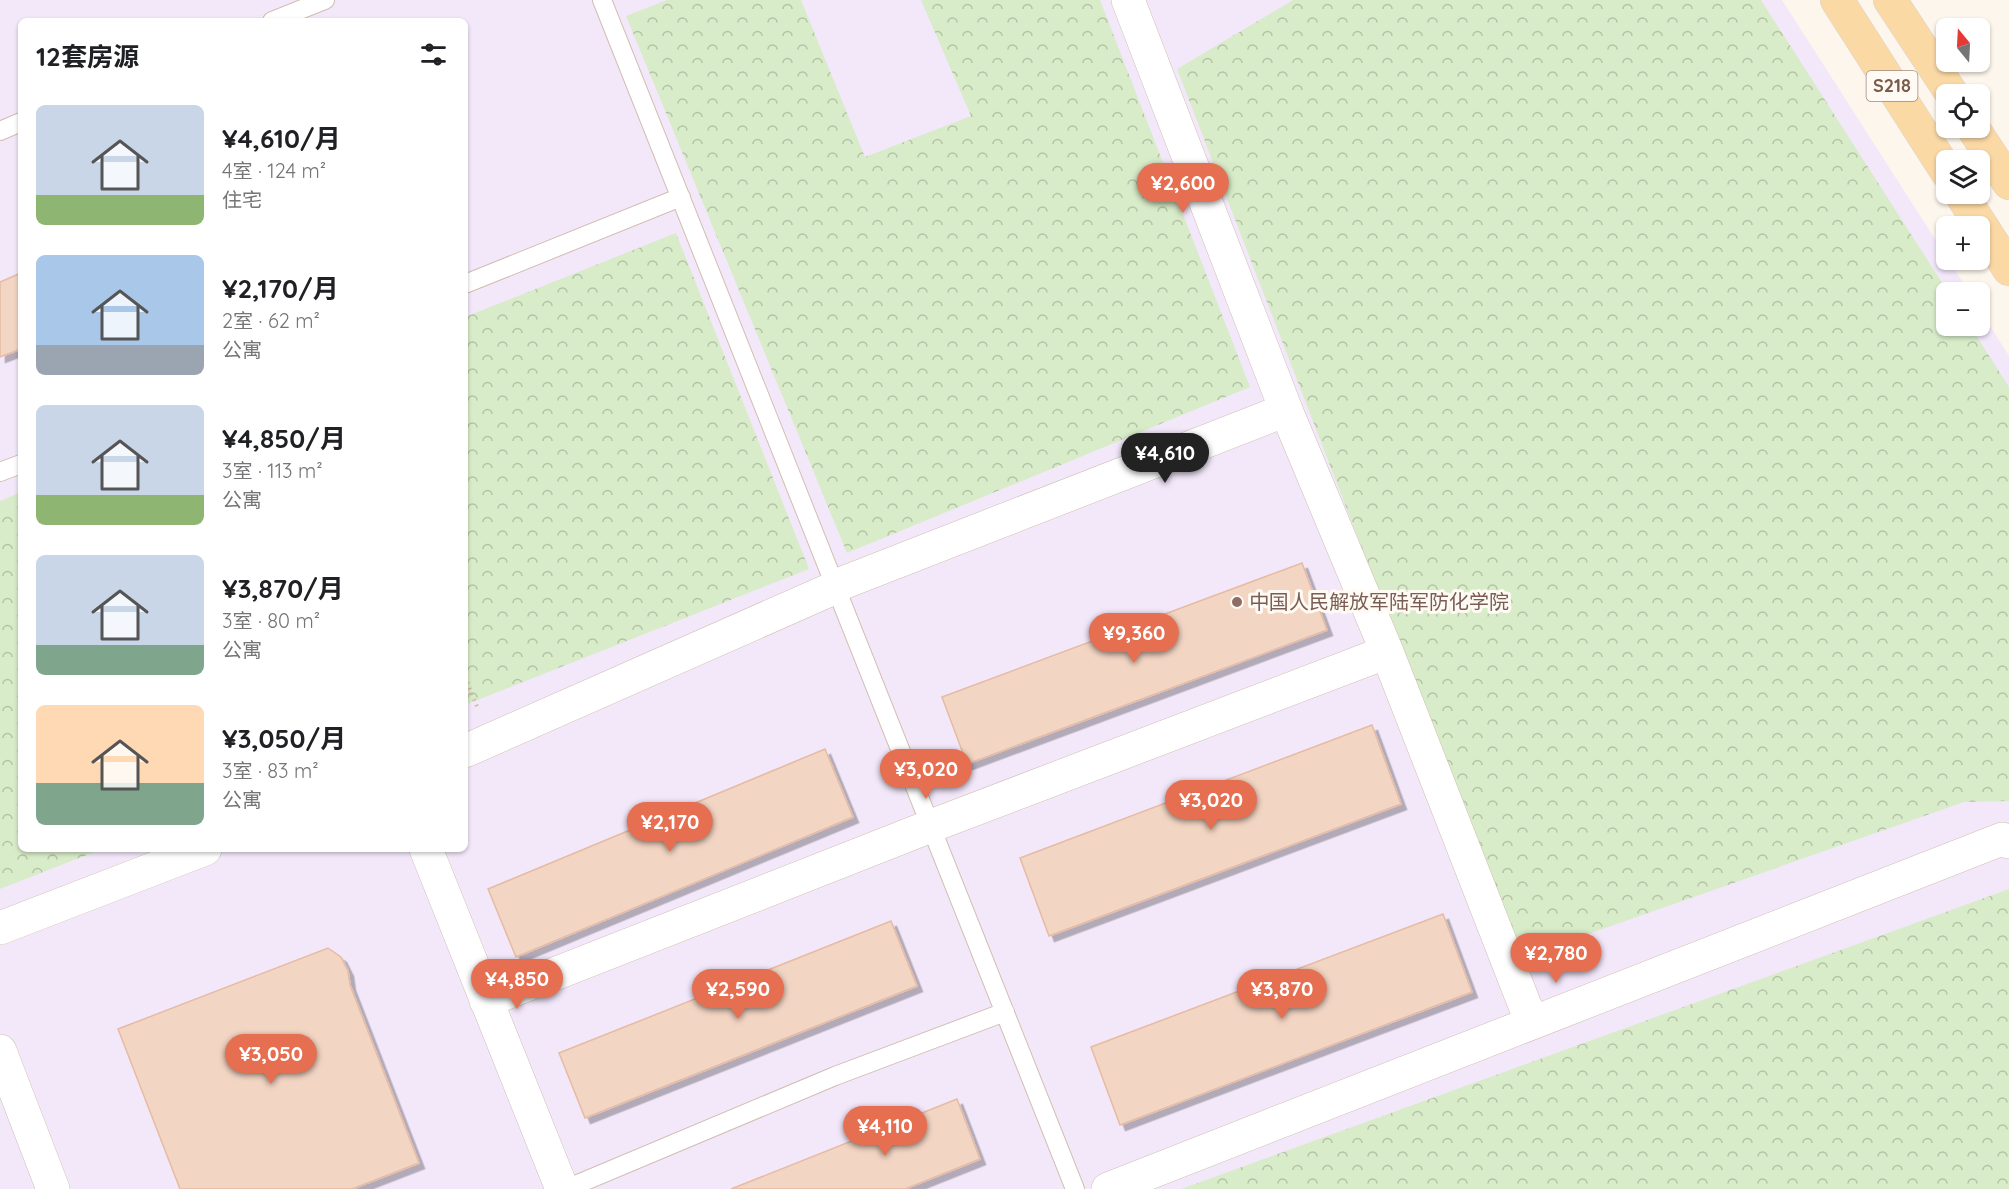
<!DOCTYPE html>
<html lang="zh">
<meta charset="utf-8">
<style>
body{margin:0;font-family:Quicksand,"Noto Sans SC",sans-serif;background:#f2f2f2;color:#202124;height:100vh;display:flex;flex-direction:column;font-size:22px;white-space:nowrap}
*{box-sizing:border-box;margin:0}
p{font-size:20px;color:#757577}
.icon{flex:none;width:33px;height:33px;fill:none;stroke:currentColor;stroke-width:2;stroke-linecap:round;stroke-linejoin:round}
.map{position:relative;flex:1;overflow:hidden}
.panel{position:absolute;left:18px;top:18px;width:450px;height:834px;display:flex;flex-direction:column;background:#fff;border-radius:9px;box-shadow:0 2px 4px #0004}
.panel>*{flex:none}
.needle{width:39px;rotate:342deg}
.tools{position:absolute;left:1936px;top:18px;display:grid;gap:12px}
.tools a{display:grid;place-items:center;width:54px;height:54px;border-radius:9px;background:#fff;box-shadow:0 2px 4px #0004;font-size:30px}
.price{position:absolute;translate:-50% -51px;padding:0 14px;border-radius:21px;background:#e76f51;color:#fff;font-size:20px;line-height:39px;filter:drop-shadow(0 2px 3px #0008)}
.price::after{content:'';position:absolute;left:50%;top:36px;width:18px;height:14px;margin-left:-9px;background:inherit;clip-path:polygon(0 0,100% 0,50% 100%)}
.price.active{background:#222;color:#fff}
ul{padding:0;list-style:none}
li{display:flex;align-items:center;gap:18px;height:150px;padding:0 18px}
li span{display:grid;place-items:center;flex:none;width:168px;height:120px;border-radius:9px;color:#555}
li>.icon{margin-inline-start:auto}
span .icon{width:72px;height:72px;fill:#fffc;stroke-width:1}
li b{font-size:26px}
h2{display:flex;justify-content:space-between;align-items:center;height:72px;padding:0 18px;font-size:26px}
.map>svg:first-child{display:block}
</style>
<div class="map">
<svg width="2009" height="1189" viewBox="0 0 2009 1189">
<defs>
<pattern id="forest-crowns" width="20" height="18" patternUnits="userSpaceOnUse" patternTransform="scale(1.5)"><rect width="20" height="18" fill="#d8ecc9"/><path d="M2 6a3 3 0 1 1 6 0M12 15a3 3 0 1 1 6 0" fill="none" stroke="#b4c2a5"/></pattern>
<filter id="shadow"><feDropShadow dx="5.5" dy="5.5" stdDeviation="0" flood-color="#0004"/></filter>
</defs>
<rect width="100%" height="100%" fill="#fdf6ec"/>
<path fill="#f3e8fa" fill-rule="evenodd" d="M0,0H1782L1969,292H1947V326H1980V310L2009,356V1189H0ZM21,21H465V849H21Z"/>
<path fill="url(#forest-crowns)" d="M667,0H801L865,157L971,116L921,0H1100L1250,387L847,553L626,16Z
M1293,0H1761L1948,292L1947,326H1970L2009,387V801L1964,802L1520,958L1177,69Z
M676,233L809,569L465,705V317Z
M21,492V849H102L0,889V501Z
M2009,889V1189H1181Z"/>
<path fill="#f3d5c3" stroke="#e6bba3" stroke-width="1.5" filter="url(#shadow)" d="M21,273V349L0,357V282Z
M1302,563L1327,630L967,764L942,697Z
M1372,725L1401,804L1049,936L1020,858Z
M825,749L853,817L516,957L488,889Z
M1443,914L1472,992L1120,1125L1091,1047Z
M891,921L917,986L585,1118L559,1053Z
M328,948L341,957L348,971L350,985L419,1163L352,1189H180L118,1029Z
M957,1099L980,1159L905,1189H731Z"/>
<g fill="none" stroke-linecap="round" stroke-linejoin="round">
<g stroke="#d1beb0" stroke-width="20">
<path id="service" d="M602,0L1075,1189
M272,21L325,0
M0,131L21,122
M465,284L681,197
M0,472L21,464
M566,1189L835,1076L1005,1012"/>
</g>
<g stroke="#d1beb0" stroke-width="34">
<path id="minor" d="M1128,0L1286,410
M465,751L834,588L835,586L1286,410L1387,652L1531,1021
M426,849L562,1189
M0,928L205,849
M486,1001L931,826L1387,652
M0,1051L53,1189
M1108,1189L2002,839L2009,842"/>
</g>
<g stroke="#dad1cd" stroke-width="34">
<path id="primary" d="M1837,0L1947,172
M1890,0L1952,94
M1973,128L2009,183
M1961,194L2009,269"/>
</g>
<path stroke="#d9b8a5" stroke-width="4" stroke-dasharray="1.5 4.5" stroke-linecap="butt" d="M465,677L478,709"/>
<use href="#service" stroke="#fff" stroke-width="18"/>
<use href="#minor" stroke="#fff" stroke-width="33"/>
<use href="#primary" stroke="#fbd9a5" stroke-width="33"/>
</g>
<circle fill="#8d6e63" stroke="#fffaf3" stroke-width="2" cx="1237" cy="602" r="6"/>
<g text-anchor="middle" stroke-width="6" stroke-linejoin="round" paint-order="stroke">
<rect fill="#fffaf3" stroke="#a28b7f" stroke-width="1.5" x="1866.5" y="71" width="51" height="30" rx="4.5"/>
<g font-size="18" font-weight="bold" fill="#7a5c4d">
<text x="1892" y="92">S218</text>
</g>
<g font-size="20" fill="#785e54" stroke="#fffaf3" text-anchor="start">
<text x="1249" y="609">中国人民解放军陆军防化学院</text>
</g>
</g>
</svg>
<div class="tools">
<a><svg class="needle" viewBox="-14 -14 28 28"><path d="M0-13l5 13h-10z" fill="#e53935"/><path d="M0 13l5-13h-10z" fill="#757577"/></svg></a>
<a><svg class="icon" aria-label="locate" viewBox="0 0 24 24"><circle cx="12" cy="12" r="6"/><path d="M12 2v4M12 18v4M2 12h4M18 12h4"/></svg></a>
<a><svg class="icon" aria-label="layers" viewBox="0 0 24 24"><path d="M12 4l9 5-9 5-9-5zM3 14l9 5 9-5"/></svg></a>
<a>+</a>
<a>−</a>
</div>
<b class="price" style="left:1183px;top:214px">¥2,600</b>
<b class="price active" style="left:1165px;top:484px">¥4,610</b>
<b class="price" style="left:1134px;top:664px">¥9,360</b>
<b class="price" style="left:926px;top:800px">¥3,020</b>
<b class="price" style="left:1211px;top:831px">¥3,020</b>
<b class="price" style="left:670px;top:853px">¥2,170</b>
<b class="price" style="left:1556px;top:984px">¥2,780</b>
<b class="price" style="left:517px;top:1010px">¥4,850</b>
<b class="price" style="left:738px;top:1020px">¥2,590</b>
<b class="price" style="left:1282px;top:1020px">¥3,870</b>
<b class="price" style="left:271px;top:1085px">¥3,050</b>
<b class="price" style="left:885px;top:1157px">¥4,110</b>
<section class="panel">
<h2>12套房源<svg class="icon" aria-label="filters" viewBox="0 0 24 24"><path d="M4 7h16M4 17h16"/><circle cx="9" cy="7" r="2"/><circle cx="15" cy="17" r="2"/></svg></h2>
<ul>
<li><span style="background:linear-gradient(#c9d6e8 75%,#8fb573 0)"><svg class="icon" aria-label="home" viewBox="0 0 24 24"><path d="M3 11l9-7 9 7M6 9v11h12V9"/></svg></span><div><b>¥4,610/月</b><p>4室 · 124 m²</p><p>住宅</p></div></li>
<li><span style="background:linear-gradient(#a9c7e8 75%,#9aa5b1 0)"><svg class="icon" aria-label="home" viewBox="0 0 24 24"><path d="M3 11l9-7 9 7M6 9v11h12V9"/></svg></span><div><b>¥2,170/月</b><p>2室 · 62 m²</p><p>公寓</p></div></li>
<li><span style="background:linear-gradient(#c9d6e8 75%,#8fb573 0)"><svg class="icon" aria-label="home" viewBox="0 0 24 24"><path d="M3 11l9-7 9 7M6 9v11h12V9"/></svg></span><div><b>¥4,850/月</b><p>3室 · 113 m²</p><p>公寓</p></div></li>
<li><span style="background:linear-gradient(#c9d6e8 75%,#7fa58c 0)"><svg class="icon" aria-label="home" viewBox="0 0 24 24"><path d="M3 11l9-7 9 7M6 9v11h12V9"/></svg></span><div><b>¥3,870/月</b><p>3室 · 80 m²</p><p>公寓</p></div></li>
<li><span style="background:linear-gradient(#ffd9b3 65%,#7fa58c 0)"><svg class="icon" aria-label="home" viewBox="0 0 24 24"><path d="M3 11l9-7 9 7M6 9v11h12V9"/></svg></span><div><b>¥3,050/月</b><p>3室 · 83 m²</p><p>公寓</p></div></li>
</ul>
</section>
</div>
